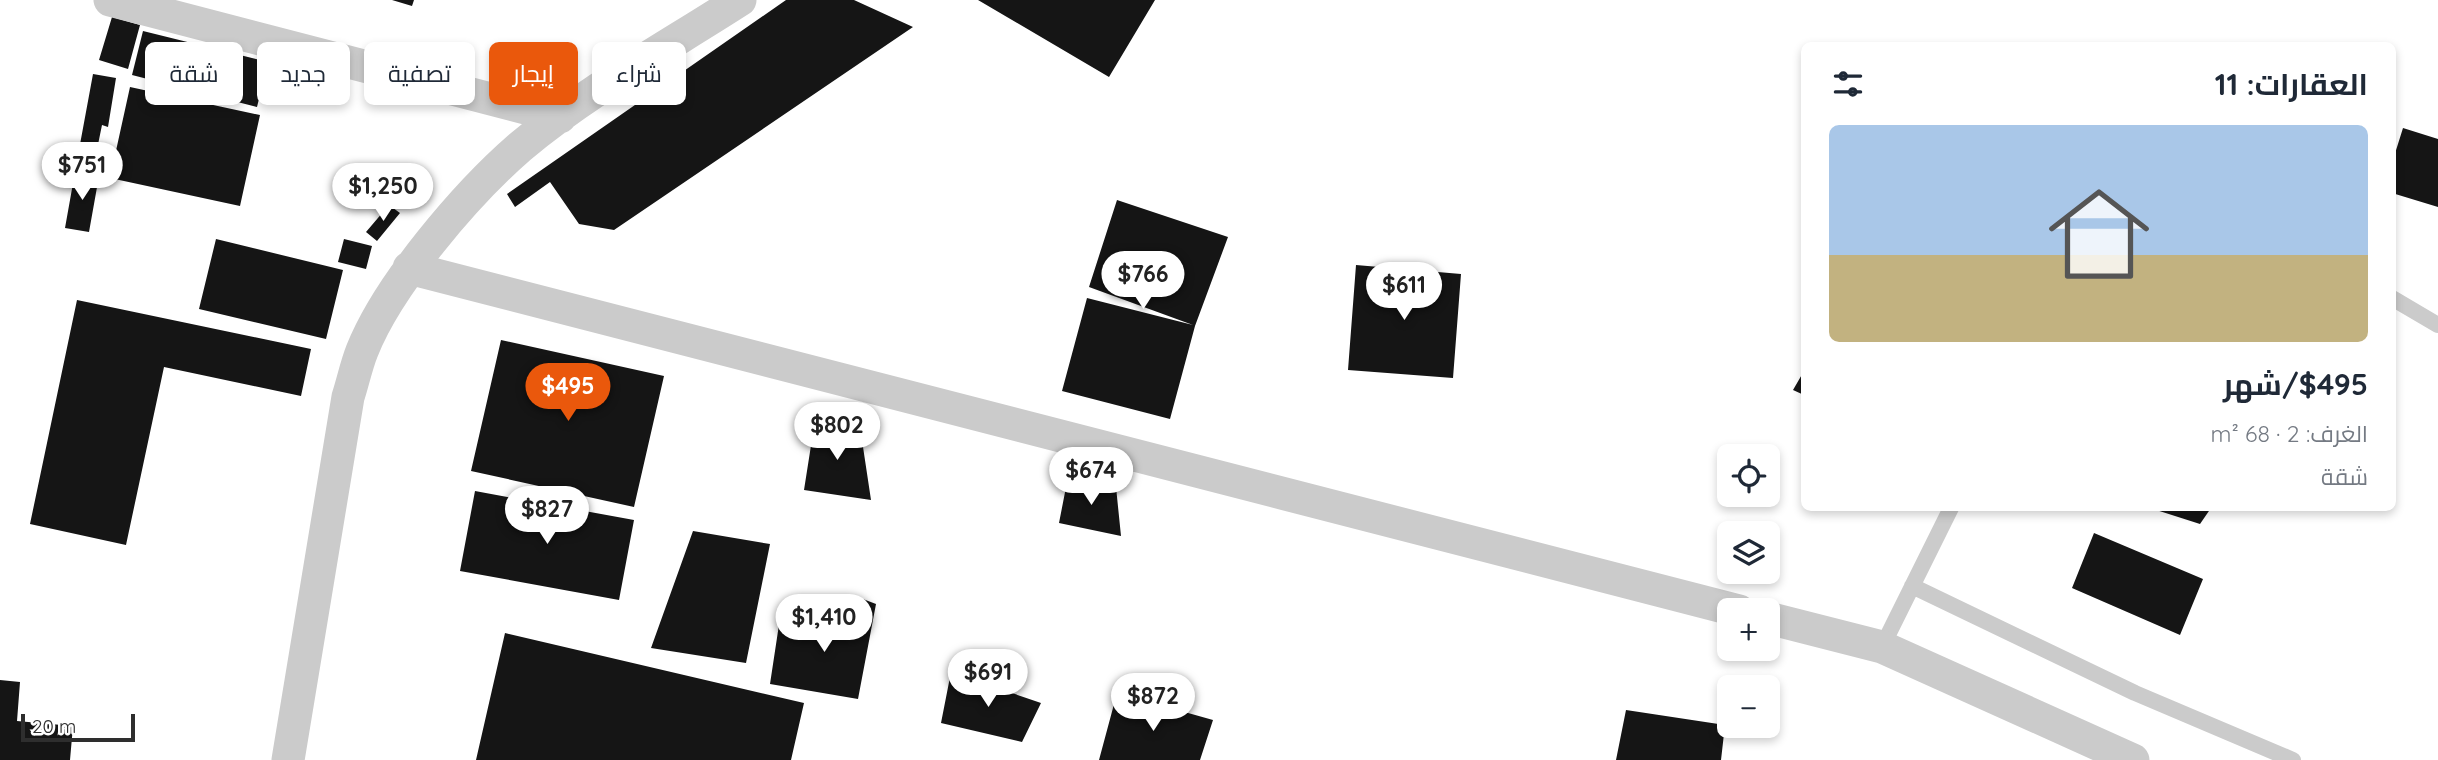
<!DOCTYPE html>
<html lang="ar">
<meta charset="utf-8">
<style>
body{margin:0;font-family:Quicksand,Cairo,sans-serif;background:#f6f6f7;color:#1f2937;direction:rtl;height:100vh;display:flex;flex-direction:column;font-size:26px;white-space:nowrap}
*{box-sizing:border-box;margin:0}
p{font-size:23px;color:#747a83}
.icon{flex:none;width:38px;height:38px;fill:none;stroke:currentColor;stroke-width:2;stroke-linecap:round;stroke-linejoin:round}
.map{position:relative;flex:1;overflow:hidden;direction:ltr}
.details{position:absolute;left:1801px;top:42px;width:595px;height:469px;display:flex;flex-direction:column;background:#fff;border-radius:10px;box-shadow:0 4px 10px #0003;direction:rtl}
.details>*{flex:none}
.hud{position:absolute;left:21px;top:42px;width:665px;height:63px;direction:rtl;display:flex;gap:14px}
.buttons{position:absolute;left:1717px;top:444px;display:grid;gap:14px}
.buttons a{display:grid;place-items:center;width:63px;height:63px;border-radius:10px;background:#fff;box-shadow:0 4px 10px #0003;font-size:35px}
.scale{position:absolute;left:21px;bottom:18px;width:114px;box-sizing:border-box;padding-left:7px;border:4px solid #2e2e2e;border-top:0;font-size:19px;line-height:24px;white-space:nowrap;color:#2e2e2e;-webkit-text-stroke:5px #fff;paint-order:stroke}
.price{position:absolute;translate:-50% -60px;padding:0 16px;border-radius:24px;background:#fff;color:#222;font-size:23px;line-height:46px;filter:drop-shadow(0 2px 4px #0008)}
.price::after{content:'';position:absolute;left:50%;top:42px;width:21px;height:16px;margin-left:-10px;background:inherit;clip-path:polygon(0 0,100% 0,50% 100%)}
.price.selected{background:#ea580c;color:#fff}
ul{padding:0;list-style:none}
li{display:grid;align-content:center;gap:14px;height:371px;padding:0 28px}
li span{display:grid;place-items:center;height:217px;border-radius:10px;color:#555}
li>.icon{margin-inline-start:auto}
span .icon{width:126px;height:126px;fill:#fffc;stroke-width:1}
li b{font-size:30px}
h2{display:flex;justify-content:space-between;align-items:center;height:84px;padding:0 28px;font-size:30px}
.pill{padding:0 24px;border-radius:10px;background:#fff;box-shadow:0 4px 10px #0003;font-size:24px;line-height:63px}
.pill.selected{background:#ea580c;color:#fff}
.map>svg:first-child{display:block}
</style>
<div class="map">
<svg width="2438" height="760" viewBox="0 0 2438 760">
<rect width="100%" height="100%" fill="#fff"/>
<path fill="#151515" d="M392,0H414L412,6Z
M786,0H854L913,27L614,230L579,224L550,182L515,207L507,194Z
M978,0H1155L1109,77Z
M112,17L140,25L128,69L99,60Z
M143,31L268,62L257,107L132,75Z
M93,74L116,78L108,127L102,125L93,169L76,166Z
M130,87L260,115L240,206L110,178Z
M2403,128L2438,139V207L2392,193V163Z
M75,172L99,176L89,232L65,228Z
M1117,200L1228,237L1195,326L1170,419L1062,391L1087,298L1193,325L1089,287Z
M389,205L400,213L377,241L366,232Z
M216,239L343,270L326,339L199,309Z
M344,239L372,246L366,269L338,262Z
M1356,265L1461,274L1453,378L1348,370Z
M77,300L311,349L301,396L164,367L126,545L30,524Z
M501,340L664,376L634,507L471,471Z
M1804,371V395L1793,390Z
M815,420L860,427L871,500L804,490Z
M1068,477L1116,487L1121,536L1059,523Z
M475,491L634,520L619,600L460,571Z
M2150,508H2211L2200,524Z
M693,531L770,544L746,663L651,648Z
M2094,533L2203,579L2180,635L2072,588Z
M855,596L876,604L858,699L770,684L780,618L851,632Z
M505,633L804,703L791,760H476Z
M951,672L1041,703L1022,742L941,723Z
M0,680L20,682L17,721L73,726L70,760H0Z
M1117,693L1213,720L1200,760H1099Z
M1626,710L1725,725L1721,760H1616Z"/>
<g fill="none" stroke-linecap="round" stroke-linejoin="round">
<path stroke="#cbcbcb" stroke-width="16" d="M2392,298L2438,325
M1912,586L2135,693L2293,760
M1882,647L1951,508"/>
<path stroke="#cbcbcb" stroke-width="33" d="M110,0L560,117
M409,268L1739,611
M1768,618L1882,647L2133,760
M288,760L348,397C353,382 356,366 362,351C388,285 466,194 520,147C587,91 667,47 740,0"/>
</g>
</svg>
<div class="buttons">
<a><svg class="icon" aria-label="locate" viewBox="0 0 24 24"><circle cx="12" cy="12" r="6"/><path d="M12 2v4M12 18v4M2 12h4M18 12h4"/></svg></a>
<a><svg class="icon" aria-label="layers" viewBox="0 0 24 24"><path d="M12 4l9 5-9 5-9-5zM3 14l9 5 9-5"/></svg></a>
<a>+</a>
<a>−</a>
</div>
<div class="scale">20 m</div>
<b class="price" style="left:82px;top:202px">$751</b>
<b class="price" style="left:383px;top:223px">$1,250</b>
<b class="price" style="left:1143px;top:311px">$766</b>
<b class="price" style="left:1404px;top:322px">$611</b>
<b class="price selected" style="left:568px;top:423px">$495</b>
<b class="price" style="left:837px;top:462px">$802</b>
<b class="price" style="left:1091px;top:507px">$674</b>
<b class="price" style="left:547px;top:546px">$827</b>
<b class="price" style="left:824px;top:654px">$1,410</b>
<b class="price" style="left:988px;top:709px">$691</b>
<b class="price" style="left:1153px;top:733px">$872</b>
<div class="hud">
<a class="pill">شراء</a>
<a class="pill selected">إيجار</a>
<a class="pill">تصفية</a>
<a class="pill">جديد</a>
<a class="pill">شقة</a>
</div>
<section class="details">
<h2>العقارات: 11<svg class="icon" aria-label="filters" viewBox="0 0 24 24"><path d="M4 7h16M4 17h16"/><circle cx="9" cy="7" r="2"/><circle cx="15" cy="17" r="2"/></svg></h2>
<ul>
<li><span style="background:linear-gradient(#a9c7e8 60%,#c2b280 0)"><svg class="icon" aria-label="home" viewBox="0 0 24 24"><path d="M3 11l9-7 9 7M6 9v11h12V9"/></svg></span><div><b>$495/شهر</b><p>الغرف: 2 · 68 m²</p><p>شقة</p></div></li>
</ul>
</section>
</div>
